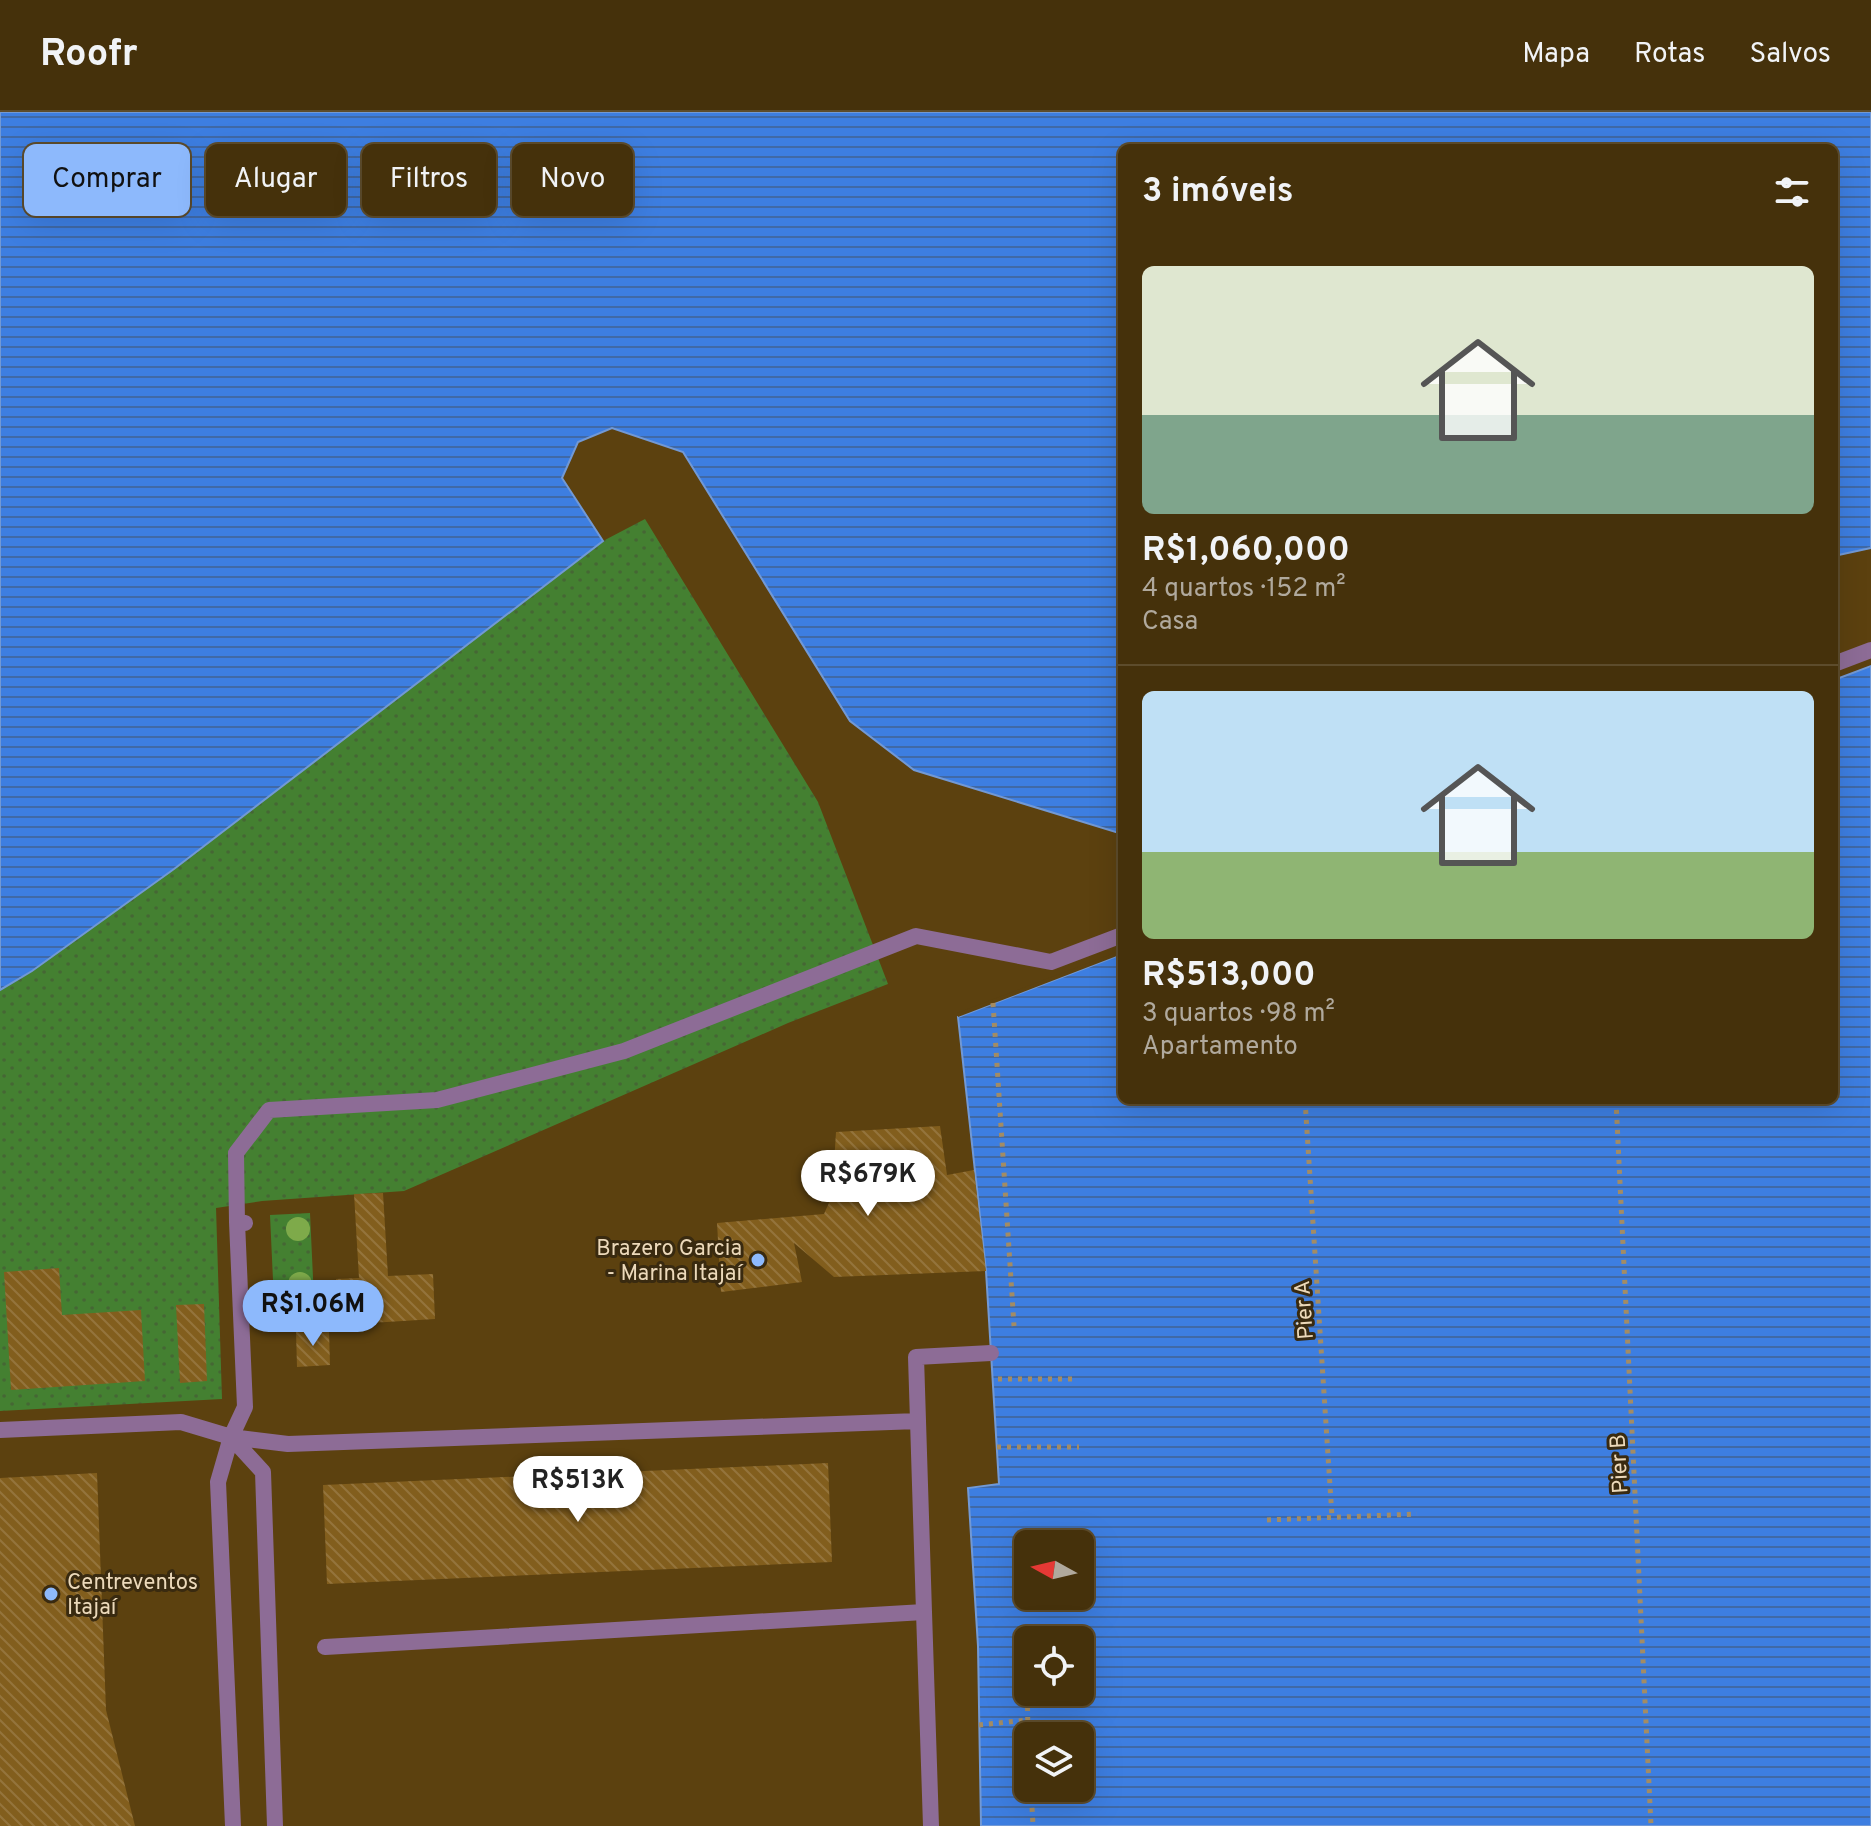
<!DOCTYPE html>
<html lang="pt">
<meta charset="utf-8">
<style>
body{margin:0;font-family:Overpass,sans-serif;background:#4c3914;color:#f1f3f6;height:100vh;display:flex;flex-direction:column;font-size:30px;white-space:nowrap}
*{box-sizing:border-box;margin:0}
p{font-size:26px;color:#b0a99d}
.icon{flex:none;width:44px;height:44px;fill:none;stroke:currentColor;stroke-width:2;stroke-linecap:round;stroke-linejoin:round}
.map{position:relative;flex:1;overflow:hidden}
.details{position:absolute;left:1118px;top:32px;width:720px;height:960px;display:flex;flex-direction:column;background:#45310b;border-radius:12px;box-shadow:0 8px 32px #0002,0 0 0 2px #5d4c2c}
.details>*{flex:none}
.banner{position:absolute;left:24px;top:32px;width:760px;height:72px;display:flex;gap:16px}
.needle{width:52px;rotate:278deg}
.fabs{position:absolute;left:1014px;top:1418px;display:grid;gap:16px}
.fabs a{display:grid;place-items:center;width:80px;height:80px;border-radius:12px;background:#45310b;box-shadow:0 8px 32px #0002,0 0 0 2px #5d4c2c;font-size:40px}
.price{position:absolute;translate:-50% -68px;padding:0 18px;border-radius:28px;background:#fff;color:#222;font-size:26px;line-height:52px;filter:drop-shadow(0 2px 4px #0008)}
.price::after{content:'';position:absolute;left:50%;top:48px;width:24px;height:18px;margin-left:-12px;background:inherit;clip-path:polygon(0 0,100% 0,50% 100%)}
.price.on{background:#8db9fc;color:#111}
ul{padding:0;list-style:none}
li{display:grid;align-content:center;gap:16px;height:424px;padding:0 24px}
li+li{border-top:2px solid #5d4c2c}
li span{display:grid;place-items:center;height:248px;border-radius:12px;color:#555}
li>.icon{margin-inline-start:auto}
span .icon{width:144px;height:144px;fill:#fffc;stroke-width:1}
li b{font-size:34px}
h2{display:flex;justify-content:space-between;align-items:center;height:96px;padding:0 24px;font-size:34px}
.chip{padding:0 28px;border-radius:12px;background:#45310b;box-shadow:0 8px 32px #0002,0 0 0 2px #5d4c2c;font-size:28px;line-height:72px}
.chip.on{background:#8db9fc;color:#111}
header{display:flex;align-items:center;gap:48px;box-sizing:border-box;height:112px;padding:0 40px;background:#45310b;border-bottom:2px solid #5d4c2c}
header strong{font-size:38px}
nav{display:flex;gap:44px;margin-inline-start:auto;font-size:28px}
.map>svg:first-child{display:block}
</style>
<header>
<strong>Roofr</strong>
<nav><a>Mapa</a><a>Rotas</a><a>Salvos</a></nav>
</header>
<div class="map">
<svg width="1871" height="1714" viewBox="0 0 1871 1714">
<defs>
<pattern id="grass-dots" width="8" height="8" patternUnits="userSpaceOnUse" patternTransform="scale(2)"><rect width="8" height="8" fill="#448031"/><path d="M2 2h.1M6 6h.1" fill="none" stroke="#456734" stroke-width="1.8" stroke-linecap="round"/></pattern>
<pattern id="water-rules" width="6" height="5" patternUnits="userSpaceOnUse" patternTransform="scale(2)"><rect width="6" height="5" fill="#3d7ee1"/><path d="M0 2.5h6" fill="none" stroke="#4069a6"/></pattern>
<pattern id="building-back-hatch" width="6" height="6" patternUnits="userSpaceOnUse" patternTransform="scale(2)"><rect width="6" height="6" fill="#825e1d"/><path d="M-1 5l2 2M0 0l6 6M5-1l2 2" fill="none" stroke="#94743c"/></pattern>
</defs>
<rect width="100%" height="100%" fill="#5c410f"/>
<path fill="url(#grass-dots)" d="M645,407L818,690L888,872L788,911L404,1079L262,1089L216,1096L222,1287L0,1299V878L32,859L174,757L603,429Z
M310,1101L315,1209L275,1211L270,1103Z"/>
<path fill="url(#water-rules)" stroke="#7299d5" stroke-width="2" fill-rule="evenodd" d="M0,0H1871V436L1834,444V36H1122V722L914,658L850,609L683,340L612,316L578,330L562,366L603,429L174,757L32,859L0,878Z
M1871,554V1714H981L978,1534L968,1376L999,1372L986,1159L958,905L1122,842V988H1834V568ZM1028,1432H1080V1484H1028ZM1028,1528H1080V1580H1028ZM1028,1624H1080V1676H1028Z"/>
<path fill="#5c410f" d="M1122,838V842L958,905L957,901Z"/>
<path fill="url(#building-back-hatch)" d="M940,1014L947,1063L974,1058L986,1159L834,1165L794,1131L802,1170L721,1180L717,1111L824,1102L832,1084L836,1020Z
M383,1081L388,1164L433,1162L435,1207L338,1213L336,1167L359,1166L354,1082Z
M59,1156L62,1203L141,1198L145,1269L11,1278L4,1160Z
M204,1192L207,1269L180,1271L176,1193Z
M329,1218L330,1253L297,1255L296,1219Z
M828,1351L832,1450L327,1472L323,1373Z
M97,1361L106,1598L135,1714H0V1366Z"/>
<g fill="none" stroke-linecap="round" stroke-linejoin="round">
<path stroke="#a38c64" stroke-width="5" stroke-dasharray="4 6" stroke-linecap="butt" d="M993,891L1014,1214
M1305,988L1332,1405
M1616,988L1651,1714
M998,1267H1074
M997,1335H1079
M1267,1408L1417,1402
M1027,1565L1028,1624
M979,1613L1028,1608
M1031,1676L1033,1714"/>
<path stroke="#8d6c96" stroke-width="16" d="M1834,552L1871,538
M237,1110L236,1041L269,998L437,988L624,939L916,824L1051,850L1122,823
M918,1309L916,1245L991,1241
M0,1318L181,1310L231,1325L288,1332L918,1309L924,1500L325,1535
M231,1325L263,1360L275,1714
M924,1500L931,1714
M233,1714L218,1370L231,1325L245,1295L237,1110L245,1111"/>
</g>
<g fill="#7eaa4a">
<circle cx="298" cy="1117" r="12"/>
<circle cx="300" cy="1172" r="12"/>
</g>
<g fill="#8db9fc" stroke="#392a10" stroke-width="3">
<circle cx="758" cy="1148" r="8"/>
<circle cx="51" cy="1482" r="8"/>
</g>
<g text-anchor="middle" stroke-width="6" stroke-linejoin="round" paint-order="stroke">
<g font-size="22" fill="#ecd9ba" stroke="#392a10" text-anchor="end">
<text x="742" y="1143">Brazero Garcia<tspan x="742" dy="25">- Marina Itajaí</tspan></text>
<text x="67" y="1477" text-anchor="start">Centreventos<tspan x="67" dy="25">Itajaí</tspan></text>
</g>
<g font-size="22" fill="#ecd9ba" stroke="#392a10">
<text transform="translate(1303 1198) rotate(-94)" y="8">Pier A</text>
<text transform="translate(1618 1352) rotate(-93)" y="8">Pier B</text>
</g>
</g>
</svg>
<div class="fabs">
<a><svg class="needle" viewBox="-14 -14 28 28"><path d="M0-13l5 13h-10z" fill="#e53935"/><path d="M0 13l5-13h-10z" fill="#b0a99d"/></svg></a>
<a><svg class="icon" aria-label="locate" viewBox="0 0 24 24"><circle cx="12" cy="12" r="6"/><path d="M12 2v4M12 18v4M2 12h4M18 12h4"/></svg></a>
<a><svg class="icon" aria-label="layers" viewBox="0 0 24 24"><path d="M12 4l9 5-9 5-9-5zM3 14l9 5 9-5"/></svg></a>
</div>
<b class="price" style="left:868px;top:1106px">R$679K</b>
<b class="price on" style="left:313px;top:1236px">R$1.06M</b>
<b class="price" style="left:578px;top:1412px">R$513K</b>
<div class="banner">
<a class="chip on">Comprar</a>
<a class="chip">Alugar</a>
<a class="chip">Filtros</a>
<a class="chip">Novo</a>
</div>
<section class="details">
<h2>3 imóveis<svg class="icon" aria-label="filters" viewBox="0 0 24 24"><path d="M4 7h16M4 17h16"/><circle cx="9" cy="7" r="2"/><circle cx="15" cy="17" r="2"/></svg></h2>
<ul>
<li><span style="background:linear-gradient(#dfe7d0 60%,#7fa58c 0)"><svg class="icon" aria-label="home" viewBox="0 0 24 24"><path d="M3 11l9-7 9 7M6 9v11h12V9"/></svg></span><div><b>R$1,060,000</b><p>4 quartos · 152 m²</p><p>Casa</p></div></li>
<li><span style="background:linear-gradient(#bfe0f5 65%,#8fb573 0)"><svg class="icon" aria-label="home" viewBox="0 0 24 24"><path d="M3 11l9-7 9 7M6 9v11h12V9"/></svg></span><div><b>R$513,000</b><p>3 quartos · 98 m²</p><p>Apartamento</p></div></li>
</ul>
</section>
</div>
